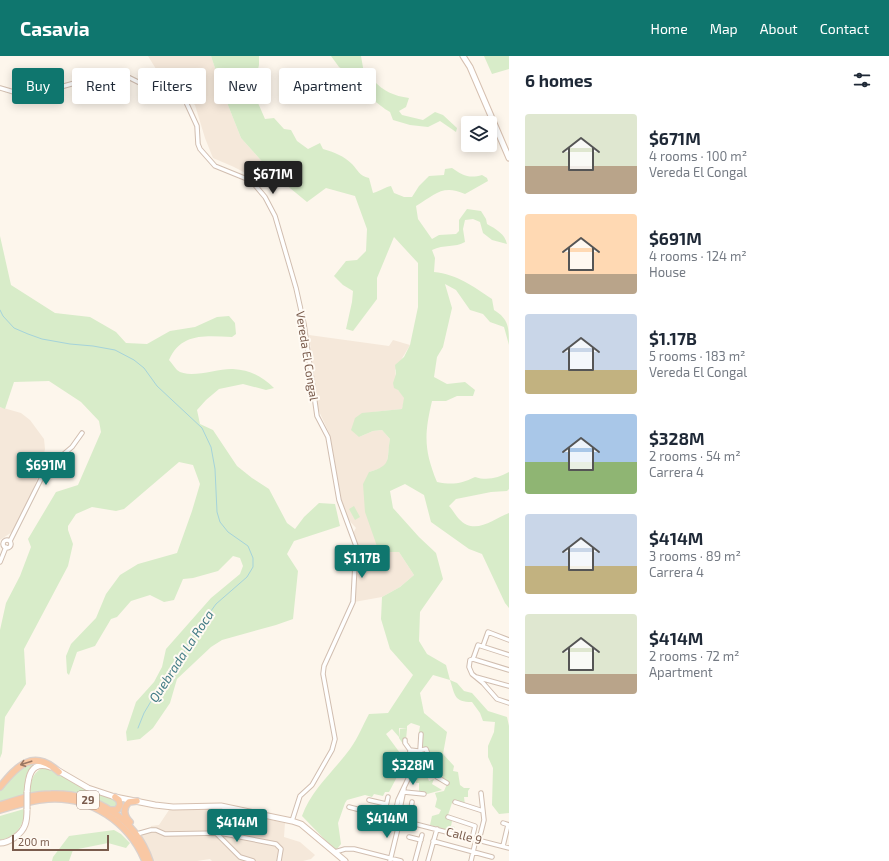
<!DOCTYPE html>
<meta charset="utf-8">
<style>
body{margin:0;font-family:"Exo 2",sans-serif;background:#f2f2f3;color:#1f2937;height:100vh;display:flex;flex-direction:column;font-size:15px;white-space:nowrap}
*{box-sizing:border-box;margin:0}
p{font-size:13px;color:#747a83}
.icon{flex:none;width:22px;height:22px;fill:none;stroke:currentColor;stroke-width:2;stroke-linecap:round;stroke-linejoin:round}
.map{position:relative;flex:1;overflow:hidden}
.sheet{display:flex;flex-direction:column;background:#fff;width:380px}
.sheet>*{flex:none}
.hud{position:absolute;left:12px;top:12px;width:380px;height:36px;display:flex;gap:8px}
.controls{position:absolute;left:461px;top:60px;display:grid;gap:8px}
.controls a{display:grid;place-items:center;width:36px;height:36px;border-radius:4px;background:#fff;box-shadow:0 2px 10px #0003;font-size:20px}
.scale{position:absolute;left:12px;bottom:10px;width:97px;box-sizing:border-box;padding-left:4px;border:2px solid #7a5c4d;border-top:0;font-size:11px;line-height:14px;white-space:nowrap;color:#7a5c4d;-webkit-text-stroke:3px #fffaf3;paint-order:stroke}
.price{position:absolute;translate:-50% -34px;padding:0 9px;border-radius:4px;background:#0f766e;color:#fff;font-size:13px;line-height:26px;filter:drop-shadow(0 1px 2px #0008)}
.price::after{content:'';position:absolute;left:50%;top:24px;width:12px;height:9px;margin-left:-6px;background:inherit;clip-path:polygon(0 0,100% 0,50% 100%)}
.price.active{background:#222;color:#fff}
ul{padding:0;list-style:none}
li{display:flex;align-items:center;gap:12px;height:100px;padding:0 16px}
li span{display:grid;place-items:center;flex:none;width:112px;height:80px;border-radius:4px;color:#555}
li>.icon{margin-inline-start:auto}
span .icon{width:48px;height:48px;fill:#fffc;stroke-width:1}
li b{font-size:17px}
h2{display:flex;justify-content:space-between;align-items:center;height:48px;padding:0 16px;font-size:17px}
.tag{padding:0 14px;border-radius:4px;background:#fff;box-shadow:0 2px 10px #0003;font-size:14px;line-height:36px}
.tag.active{background:#0f766e;color:#fff}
header{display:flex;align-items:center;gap:24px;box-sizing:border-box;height:56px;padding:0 20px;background:#0f766e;color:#fff}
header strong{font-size:19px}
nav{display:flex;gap:22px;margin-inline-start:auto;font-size:14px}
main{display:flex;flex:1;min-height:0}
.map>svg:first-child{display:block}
</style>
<header>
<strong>Casavia</strong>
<nav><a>Home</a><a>Map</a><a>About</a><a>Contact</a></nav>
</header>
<main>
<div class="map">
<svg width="509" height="805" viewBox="0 0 509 805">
<rect width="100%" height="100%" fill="#fdf6ec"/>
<path fill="#f5e8da" d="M148,0H211L224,39L241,82L274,119L270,130L234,111L213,102L205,82L195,49L164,26Z
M309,279L389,290L393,284L410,289L395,314L398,334L405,342L402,353L373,356L359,381L373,375L382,374L390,383L387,407L382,412L369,416L399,496L414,519L400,531L382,541L354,546L358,490L353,477L356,472L348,463L341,442L330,379L318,353Z
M0,351L21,357L30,364L44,383L45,393L40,415L29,444L12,476L0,484Z
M205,753L225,754L285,767L284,781L300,786L315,799L311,803L303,805H212L210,803L197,805H153L142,780L143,777L151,775V770L159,769L169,754Z"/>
<path fill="#d8ecc9" d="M211,0H259V9L255,25L247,30L242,36L255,40L265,63L274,62L284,73L291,74L297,85L308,93L320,87L323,93C334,96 344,100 352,108C358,114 359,120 369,122L373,137C380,135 385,131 391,130L394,137L404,141H412L419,130L429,120L444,119L445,113L452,112C462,119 469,123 482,119L487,122L488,125L465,138C442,128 435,139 416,150L418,163L432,183L439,179L456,178L459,175V164L467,153L481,155L486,163L487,168C496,173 505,178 507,188L492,184L483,177L480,166L473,163L465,164L463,173L465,186C455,192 444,188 432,194L435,202L434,216C457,218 474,231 492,243L494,254C509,263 509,272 509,289L504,271L490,266L483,258L470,254L456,234L445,228L452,252L443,291L437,301L434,321L447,328L465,326L475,334L473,340H457L446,345H432C424,379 424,394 437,426C452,429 461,428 475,421C487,425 498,422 509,416V433L507,435L491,436L456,443L449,450C453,454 455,459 459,463C475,480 493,463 509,457V552L505,547L482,498L469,493L431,466L424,439L405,428L390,435L393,452L419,481L436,497L443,523L420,556L419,585L427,598L446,609L450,624L457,627L464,635L472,637L488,655L507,661L509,670V757L499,758L492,749L493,712L488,701V690L494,676L495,666L483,665L480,657L472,646C454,646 455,639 450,624L433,619L420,637L424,657L447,676L443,698L454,710L453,715L458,716L460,729L464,732H470L468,735V741H464L465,749L452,747L447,762L452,765L451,770L455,771L454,776L430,769L432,760L439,758L441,754L435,751L437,743L435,737L444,735L447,728L437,718L426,691H422V677L419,676L420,670L411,667L407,670V673L399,672V681L392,673L386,678L400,697L398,719L389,736H385L383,740L374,738L372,741L365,739L347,744L345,747L338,767L341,788L337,793H334L302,760C311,734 334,715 350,693C358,682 363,669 369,658L388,657L413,619L390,593L381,563L382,541L400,531L414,519L399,496H379L365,456L363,428L369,416C393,409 386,404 390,383L382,374L373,375L359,381L351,374L355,362L362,357L402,353L404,342L398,334L394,332L393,327L396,318L395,309L404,301L410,289L418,251V207L394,181L377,222V243L353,275L346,273L352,246L353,235L343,229L334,220L346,205L357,204L366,195L367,173L355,140L326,132L307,146L274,119L241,82L224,39Z
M331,0H361L365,23L370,26L373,24C383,35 394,40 409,42L406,51L399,55L402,59L423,64L435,56L443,59L457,72L456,76L440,65L428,71L410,69L393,64L390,56L385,53L368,40L359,46L353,42L350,32L349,17L339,11Z
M484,0H509V13L492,18Z
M0,180L11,229L55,257L90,261L116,276L126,287L147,288L170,275L195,271L217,261L229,260L235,267L236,278L232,281C207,280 181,276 169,304C172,307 174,311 177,314C189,324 218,312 233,313C250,314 262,320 274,332L266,334L243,328L219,333L206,344L197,354L200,368L213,374L237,410L252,422L269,433L287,467L295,473L304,461L319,447L335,448L340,470L294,485L287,498L298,515L293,563L276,569L222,584L211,591L177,623L170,647L153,672L140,683L127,685L126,676L136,646L154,626L162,611L166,593L211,542L240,518L243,510L240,502L233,500L218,515L193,522L183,523L174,544L164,546L150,539L131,545L117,561L111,563L95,590L77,596L69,619L67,617L66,600L71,588L96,562L106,538L120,519L138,508L177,497L192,455L200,428L193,409L179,406L124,453L116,455L92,451L76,458L68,470V474L73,488L68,510L24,593L26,628L5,661L2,697L0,702V574L6,547L20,520L31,491L28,483L56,436L78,429L101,376L99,365L81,346L49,325L14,326L5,353L0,351Z
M354,450L360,461L355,464L349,453Z
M400,673H407L406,683L403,688L399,682Z
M418,697L429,725L434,723L432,728L442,734L427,738L419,737V727H416Z
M33,707H38C24,712 25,726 25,739L0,746V734L17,713Z
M42,712L50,713L87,735L115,743L117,746L116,751L112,753L106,750L30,739C30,728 31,718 42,712Z
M24,753C26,768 15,782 0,784V760Z
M114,774L121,778L130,787L126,792L108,787L73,794L69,805H52L53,801L69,780Z"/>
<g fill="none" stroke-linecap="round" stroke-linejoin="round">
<path stroke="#a5d3da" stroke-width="1" d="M0,254L3,260L14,272L28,278L42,283L70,288L93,290L115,294L134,304L144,312L157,330L202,372L211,391L215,413L217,456L220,466L228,476L248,490L253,502V511L247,521L216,548L188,587L184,597L159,632L144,657L138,672"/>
<g stroke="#d1beb0" stroke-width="5.5">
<path id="minor" d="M0,32L24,39H32L96,21L114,19H121L128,21L152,33L168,36L186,46L197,70L198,88L200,93L215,110L247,123L254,128L265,141L275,160L296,232L304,268L317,360L328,381L339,444L356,490L353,546L324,610L323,618L335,683L332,694L312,729L300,740L292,765
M3 488a4 4 0 1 1 8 0a4 4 0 1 1-8 0Z
M10,485L46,413L72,391L82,377
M0,506L6,491
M483,590L488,576L509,584
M509,599L478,589L473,603L470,604L469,611L472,618L483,627L497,643L509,647
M473,603L509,614
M476,621L509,630
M405,684V687L410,694L418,695L426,693L437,721L447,727
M420,694L421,678
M404,736L424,738
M369,744L386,748
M455,746L483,755
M349,751L509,792
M384,760L388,741
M448,761L475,770L472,783
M394,762L398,744L408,723L410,694
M398,763L404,733
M409,765L412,746
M503,767L509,769
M137,778L151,774H156L165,778L220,777L276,788L281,793L279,805
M217,778L240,801L253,805
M409,781L421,784
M479,784L484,764L481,737
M433,785L492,801
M503,790L508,769
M335,796L345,793H354L401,805
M390,805L400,764
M415,805L422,779
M428,805L437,773
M471,805L476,783"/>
</g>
<g stroke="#d6c0b0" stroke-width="7">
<path id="secondary" d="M463,0L470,11L509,102
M57,714L88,732L115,741L155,749L173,751L221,750L292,765L301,768L345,805
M27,736C28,722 30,704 50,711
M0,787C9,787 22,778 25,769C27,764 27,758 27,753"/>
</g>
<g stroke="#dad1cd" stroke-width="8">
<path id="trunk" d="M0,731C17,710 33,692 59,716
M0,749C16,744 33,738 51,738C94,736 136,763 150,805
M0,754C16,749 32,744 48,743C90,740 129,766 145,805
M110,754H117L120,749L119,744L115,741
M130,766C124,760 122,753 129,746L137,745"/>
</g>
<use href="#minor" stroke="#fff" stroke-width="3.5"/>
<use href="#secondary" stroke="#fff" stroke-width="5"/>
<use href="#trunk" stroke="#f9c8a4" stroke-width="5.5"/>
<g stroke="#d6c0b0" stroke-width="7" stroke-linecap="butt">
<path id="secondary-bridge" d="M27,753V736"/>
</g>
<use href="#secondary-bridge" stroke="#fff" stroke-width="5"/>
</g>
<defs><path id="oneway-shaft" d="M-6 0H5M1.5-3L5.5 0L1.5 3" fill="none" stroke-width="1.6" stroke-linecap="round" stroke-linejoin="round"/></defs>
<use stroke="#9a7763" href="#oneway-shaft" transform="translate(26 707) rotate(162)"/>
<g text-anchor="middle" stroke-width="4" stroke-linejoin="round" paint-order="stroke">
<rect fill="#fffaf3" stroke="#a28b7f" stroke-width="1" x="77" y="735" width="22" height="18" rx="3"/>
<g font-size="11" font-weight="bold" fill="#7a5c4d">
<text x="88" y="748">29</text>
</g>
<g font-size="12" fill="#7a5c4d" stroke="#fffaf3">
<text transform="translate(307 300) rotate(81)" y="4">Vereda El Congal</text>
<text transform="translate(464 780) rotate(15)" y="4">Calle 9</text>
</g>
<g font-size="13" font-style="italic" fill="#437c86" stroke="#fffaf3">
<text transform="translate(181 600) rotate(-57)" y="5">Quebrada La Roca</text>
</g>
</g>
</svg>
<div class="controls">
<a><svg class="icon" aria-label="layers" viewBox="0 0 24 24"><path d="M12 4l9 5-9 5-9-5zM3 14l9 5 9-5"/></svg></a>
</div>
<div class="scale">200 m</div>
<b class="price active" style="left:273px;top:139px">$671M</b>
<b class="price" style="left:46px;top:430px">$691M</b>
<b class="price" style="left:362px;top:523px">$1.17B</b>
<b class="price" style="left:413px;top:730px">$328M</b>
<b class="price" style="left:387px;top:783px">$414M</b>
<b class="price" style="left:237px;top:787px">$414M</b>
<div class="hud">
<a class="tag active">Buy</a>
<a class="tag">Rent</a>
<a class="tag">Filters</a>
<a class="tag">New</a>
<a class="tag">Apartment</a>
</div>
</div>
<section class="sheet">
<h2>6 homes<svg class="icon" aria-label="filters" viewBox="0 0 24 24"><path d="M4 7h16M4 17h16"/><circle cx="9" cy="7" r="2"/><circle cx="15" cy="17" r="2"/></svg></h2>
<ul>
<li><span style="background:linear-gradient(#dfe7d0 65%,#b9a48a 0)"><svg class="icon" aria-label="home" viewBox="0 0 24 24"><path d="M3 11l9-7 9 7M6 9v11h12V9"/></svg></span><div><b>$671M</b><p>4 rooms · 100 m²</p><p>Vereda El Congal</p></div></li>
<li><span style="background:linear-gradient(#ffd9b3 75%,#b9a48a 0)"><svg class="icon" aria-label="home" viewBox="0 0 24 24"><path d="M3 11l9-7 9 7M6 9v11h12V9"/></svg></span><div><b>$691M</b><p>4 rooms · 124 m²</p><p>House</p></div></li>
<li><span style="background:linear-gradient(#c9d6e8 70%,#c2b280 0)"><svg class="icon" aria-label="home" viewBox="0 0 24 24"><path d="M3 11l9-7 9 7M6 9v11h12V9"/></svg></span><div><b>$1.17B</b><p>5 rooms · 183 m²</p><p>Vereda El Congal</p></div></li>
<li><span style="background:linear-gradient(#a9c7e8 60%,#8fb573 0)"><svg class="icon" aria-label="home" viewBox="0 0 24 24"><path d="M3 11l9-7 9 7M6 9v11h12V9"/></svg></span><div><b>$328M</b><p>2 rooms · 54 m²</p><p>Carrera 4</p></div></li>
<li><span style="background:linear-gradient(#c9d6e8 65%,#c2b280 0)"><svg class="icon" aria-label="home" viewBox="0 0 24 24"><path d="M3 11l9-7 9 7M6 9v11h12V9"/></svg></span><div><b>$414M</b><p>3 rooms · 89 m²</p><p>Carrera 4</p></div></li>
<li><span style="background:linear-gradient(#dfe7d0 75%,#b9a48a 0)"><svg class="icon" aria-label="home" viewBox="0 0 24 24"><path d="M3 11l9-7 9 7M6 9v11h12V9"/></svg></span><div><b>$414M</b><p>2 rooms · 72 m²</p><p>Apartment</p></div></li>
</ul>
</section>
</main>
